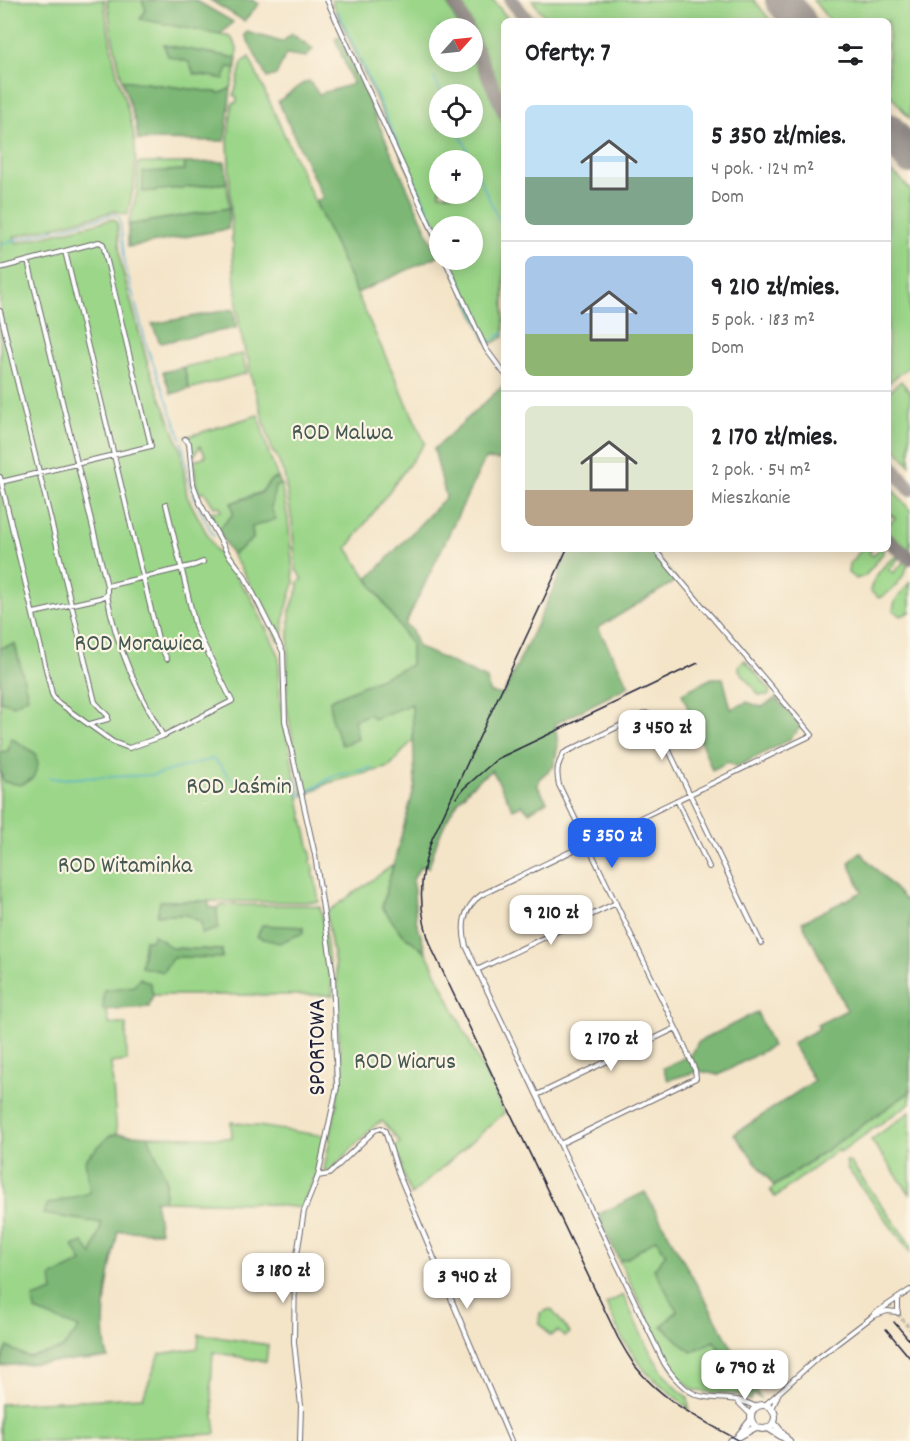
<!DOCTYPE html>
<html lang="pl">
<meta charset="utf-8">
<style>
body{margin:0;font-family:Dekko,sans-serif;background:#f2f2f2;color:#202124;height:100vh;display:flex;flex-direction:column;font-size:22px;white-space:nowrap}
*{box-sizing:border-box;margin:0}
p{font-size:20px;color:#757577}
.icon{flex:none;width:33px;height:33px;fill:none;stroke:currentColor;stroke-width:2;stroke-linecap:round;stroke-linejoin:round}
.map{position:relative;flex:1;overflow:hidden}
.side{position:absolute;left:501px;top:18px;width:390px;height:534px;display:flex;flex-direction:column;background:#fff;border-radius:9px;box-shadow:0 3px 15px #0003}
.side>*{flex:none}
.needle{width:39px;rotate:63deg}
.tools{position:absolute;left:429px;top:18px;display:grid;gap:12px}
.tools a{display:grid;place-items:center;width:54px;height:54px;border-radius:50%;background:#fff;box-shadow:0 3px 15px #0003;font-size:30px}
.price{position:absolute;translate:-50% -51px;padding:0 14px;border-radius:12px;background:#fff;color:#222;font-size:20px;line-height:39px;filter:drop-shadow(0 2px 3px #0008)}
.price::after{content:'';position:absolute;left:50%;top:36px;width:18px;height:14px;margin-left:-9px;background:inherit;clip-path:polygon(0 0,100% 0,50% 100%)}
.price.selected{background:#2563eb;color:#fff}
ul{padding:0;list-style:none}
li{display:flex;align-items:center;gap:18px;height:150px;padding:0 24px}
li+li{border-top:2px solid #e0e0e0}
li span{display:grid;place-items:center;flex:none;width:168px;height:120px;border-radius:9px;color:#555}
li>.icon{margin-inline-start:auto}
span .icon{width:72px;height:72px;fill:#fffc;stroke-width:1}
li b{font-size:26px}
h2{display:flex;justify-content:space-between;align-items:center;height:72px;padding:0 24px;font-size:26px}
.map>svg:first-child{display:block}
</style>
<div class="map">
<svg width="910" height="1441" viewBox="0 0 910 1441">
<rect width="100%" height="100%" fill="#fcf5e5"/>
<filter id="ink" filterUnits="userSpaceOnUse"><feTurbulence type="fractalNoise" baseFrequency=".0167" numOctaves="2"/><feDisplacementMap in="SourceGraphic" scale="12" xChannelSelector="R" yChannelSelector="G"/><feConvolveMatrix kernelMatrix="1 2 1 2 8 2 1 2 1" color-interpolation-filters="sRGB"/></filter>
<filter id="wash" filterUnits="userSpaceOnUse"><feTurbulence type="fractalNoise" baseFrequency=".008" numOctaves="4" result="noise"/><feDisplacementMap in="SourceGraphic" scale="24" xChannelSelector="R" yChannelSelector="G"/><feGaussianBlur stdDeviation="1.35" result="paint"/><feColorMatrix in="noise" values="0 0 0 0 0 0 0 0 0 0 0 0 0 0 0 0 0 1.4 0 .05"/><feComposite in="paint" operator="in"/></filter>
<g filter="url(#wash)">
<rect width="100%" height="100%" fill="#f4e5c9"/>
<path fill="#9bd689" stroke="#5e7c62" stroke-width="1.5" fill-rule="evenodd" d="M0,0H104C107,26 112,52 118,78C121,90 126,102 129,114C139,147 137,181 127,215L115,211L14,237L17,243L113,219L117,222L121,264L148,365L181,450L187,496L215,549L250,596L279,655L280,701L304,823L312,859L310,862L313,865V877L315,878L319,902L160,901L158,915H187L201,922L202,933L218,929L217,908L220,905H307L320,907L324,924L333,995H153L149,983L135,986L103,1010L107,1011L109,1024H126L127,1061L111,1063L117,1134L109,1136L91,1194L48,1204L43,1214L102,1223L92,1255L74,1246L82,1262L52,1277L54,1291L35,1311L80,1328L62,1349L28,1357L7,1347L0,1367ZM145,940H152L172,948L222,950V957H173L141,967Z
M107,0H142L146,10L141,19L231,37L237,48V58L164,45L168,56L189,62L236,68L231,88L221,93L122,80L112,35Z
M331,0H446L459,28H440V62H472L473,57L504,126V337L491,344L486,341L449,260H472V226H440L439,238ZM440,94H472V128H440ZM472,160V194H440V160Z
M461,0H493L510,21H504V96Z
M532,0H754L771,21H548Z
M813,0H910V119L888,92V21H830Z
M249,57L425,443L347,548L411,644L413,740L389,767L328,783L303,796L300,778L301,774L298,770L286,703L290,611L299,587L297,583L303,579L296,570L292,522L284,474L275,453H273L251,376L248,358L246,356L239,326L232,249L234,246L232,241L228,139L232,104L237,102V98L234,95L242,63Z
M138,163H185L184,170L144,173L143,192L227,183L229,208L128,225L137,193Z
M888,171L899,177L910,190V366L888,383Z
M242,354L247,373L189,389L184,367Z
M901,381L910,392V465L888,439V392Z
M258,415L269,454L278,478L271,480L261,492L231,503L233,514L218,530L209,512L221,511L220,506L214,507L204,491L200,494L196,485L194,461L206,456L200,446L194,456L190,442L186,437Z
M281,484L288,519L294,583L284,617L283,642H279L245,575L232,555L253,539L252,527L271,508L275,487Z
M888,484L910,510V551L888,533V525L895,518L891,515L888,518Z
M862,549H873L869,553L873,556L879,549H884L883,553L865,576L856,579L848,573L849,564Z
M898,556L899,558L889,570L893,573L905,561L908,563C906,577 891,593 879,598L870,591C873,577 885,562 898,556Z
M910,582V612L901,616L893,610L895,601Z
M745,660L770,690L769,695H759L739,670V665Z
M393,865L382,907L401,933L426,952L504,1113L411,1195L400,1167L402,1166L400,1157H396L394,1148L400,1142L382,1121L375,1125L331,1170L328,1172L324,1170L337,1103L340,1064L337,976L326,913Z
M910,1092V1103L840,1152L838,1150L775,1197L770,1190Z
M910,1112V1194L871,1140Z
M231,1122L326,1136L317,1172L302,1208L255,1203L164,1201L166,1179L148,1136L232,1138Z
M846,1161L851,1163L910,1244V1252L847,1168Z
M656,1239L666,1254L654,1269L678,1311L662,1326L714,1340L744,1391L753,1395L750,1400L737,1394L705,1392L694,1390L674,1372L619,1260L626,1259Z
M623,1295C642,1334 653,1370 688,1398L689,1409L646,1372L623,1340L606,1304Z
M550,1309L553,1311L570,1333L564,1337L558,1331L550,1336L539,1322L540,1313Z
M199,1334L268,1345L266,1362L213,1352L211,1386L216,1434L59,1441H0V1404L143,1397L160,1354L198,1348Z"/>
<path fill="#7cb775" stroke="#4f6c58" stroke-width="1.5" d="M142,0H195L233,22L220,35L140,19L146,10Z
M210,0H252L259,4L244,21Z
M247,32L282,42L292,34L313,49L306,57L286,54L276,75L267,78L245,35Z
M339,36L438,256L357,293L315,201L323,198L278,101C290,95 296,85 309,81L319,94L353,84L335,38Z
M164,45L237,58L236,68L228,67L224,79L194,74L189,62L168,56Z
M122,80L221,93L231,88L225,141L138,140L136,124Z
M225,162L227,183L143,192V172L184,170L185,163Z
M229,208L228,229L128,247V225Z
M234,309L236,328L160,343L152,324Z
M184,367L189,389L171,394L163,372Z
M504,385V455L499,460L485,459L405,625L411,629L418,647L487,679L489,692L503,695L559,577V572L569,549H650L677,580L598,628L629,686L555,724L558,745L554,766L539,779L538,787L547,801L529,812L522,805L513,809L492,770C456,793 440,827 429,867H420L413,880L416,920L426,952L401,933L382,907L415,785L412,704L373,719L370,714L354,720L358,739L342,745L332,722L330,700L411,665V644L368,579L446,497L434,449Z
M278,478L281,484L275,487L271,508L276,519L252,527L253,539L232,555L218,530L233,514L231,503L261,493L271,480Z
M15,644L28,697L14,705L0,701V648Z
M712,678H723L731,709L747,702L762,707L776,698L801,726L789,740L737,767L728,762L712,770L682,693Z
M11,738L35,753L38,765L33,778L21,785L4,782L0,772V752L8,751Z
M860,852L905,900L910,895V1092L774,1186L734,1134L814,1081L793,1045L794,1042L819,1029L817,1025L847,1010L802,922L862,892L849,863Z
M160,901H209V907L217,908L218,929L202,934L201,922L187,915H157Z
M262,925L303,927V933L279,943L257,937Z
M153,934L172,948L222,950V958L173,957L163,972L141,967L145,940H152Z
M140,978L150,983L153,995L149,1007L103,1010L104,990L134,986Z
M757,1012L772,1046L719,1075L699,1071L668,1080L663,1068L692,1054L698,1042Z
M117,1134L148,1136L166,1179L164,1201L155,1200L160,1232L118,1231C110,1270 98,1319 108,1358L0,1366L7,1347L28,1357L62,1349L79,1328L35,1311L33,1298L53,1291L51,1277L82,1262L73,1246L83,1242L92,1255L102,1223L43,1214L48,1204L90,1193L85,1160L109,1136Z
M645,1192L760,1398L744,1391L714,1341L691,1352L662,1326L677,1311L654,1269L666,1254L656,1239L626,1259L619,1260L597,1215Z"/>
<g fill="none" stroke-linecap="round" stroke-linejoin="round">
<path stroke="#52afd0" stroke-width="1.5" d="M338,11L440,236
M434,78L442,94
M457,128L472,160
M472,162L504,231
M0,244L115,214L120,218L125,265L147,347L181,438
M450,260L486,339L491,342L493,340
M496,338L504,333
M182,442L191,490L214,537
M49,777L57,779L154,775L212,759C223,764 226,778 237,782L275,780
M278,780L296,779L300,797
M304,794L336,775L372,768"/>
<path stroke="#8b8482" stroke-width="14" d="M454,0L467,28
M511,0L528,21
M472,41L504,111
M888,147L904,151L910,157
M888,462L910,489
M888,540L910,558"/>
<path stroke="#8b8482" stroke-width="34" d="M782,0L799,21
M888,130L910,157"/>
</g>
</g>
<g filter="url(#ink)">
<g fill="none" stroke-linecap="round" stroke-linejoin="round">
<path stroke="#cabead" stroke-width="4" stroke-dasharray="4 2" stroke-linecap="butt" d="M898,1314L910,1329"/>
<g stroke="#6c666d" stroke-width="6">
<path id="minor" d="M327,0L440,247
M65,251L159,643L167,659
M445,260L486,349L504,373
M28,261L107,586
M0,268L99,242L103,244L151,446L1,482
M0,311L95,702L108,716V719L90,724
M185,439L189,443L193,484L200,503L228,554L244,575L283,652L285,721L315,855L333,975L337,1087L318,1176L304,1211L295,1267L294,1342L301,1406L300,1441
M0,477L52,694L56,701L113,742L129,748L163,736L232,701L196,629L166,504
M654,549L812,735L481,895C463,908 461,925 466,946L664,1363C673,1377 688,1395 705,1397C726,1400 735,1396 756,1407
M107,595C117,650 136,687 163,736
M34,613L100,598L107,595V586L195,565L203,562
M677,800L709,867
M477,970L616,903
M537,1095L676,1028
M560,1144L696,1078L695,1070L684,1045L559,785C556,772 557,765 564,753L646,713L652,715L761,943
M318,1176L329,1174L375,1130L381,1128L385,1131L399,1175L511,1441
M898,1299V1313
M873,1316L887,1311L897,1312
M737,1401L751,1415
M765,1405L814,1361L873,1316L874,1314L910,1290
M772,1409L779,1392"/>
</g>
<g stroke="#6c666d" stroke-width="8">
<path id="secondary" d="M751 1417a12 12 0 1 1 24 0a12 12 0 1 1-24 0Z
M774,1423L786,1438
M768,1428L789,1441
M739,1435L751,1420
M731,1441L756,1427"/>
</g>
<use href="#minor" stroke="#fff" stroke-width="4"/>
<use href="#secondary" stroke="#fff" stroke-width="6"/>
<path stroke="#22223b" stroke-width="1.5" d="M567,549L432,839C418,877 417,913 433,951L618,1338C623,1347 629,1357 635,1366C662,1401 702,1420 740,1441
M456,798L464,788L497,759L698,663
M894,1322L910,1341
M886,1329L910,1358"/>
</g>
</g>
<g text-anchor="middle" stroke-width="4.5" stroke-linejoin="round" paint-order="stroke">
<g font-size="24" fill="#465852" stroke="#fcf5e5">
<text x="342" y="439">ROD Malwa</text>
<text x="139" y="650">ROD Morawica</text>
<text x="239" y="793">ROD Jaśmin</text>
<text x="125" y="872">ROD Witaminka</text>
<text x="405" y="1068">ROD Wiarus</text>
</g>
<g font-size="24" fill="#22223b" stroke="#fcf5e5">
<text transform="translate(316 1047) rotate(-90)" y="8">SPORTOWA</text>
</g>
</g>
</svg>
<div class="tools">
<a><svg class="needle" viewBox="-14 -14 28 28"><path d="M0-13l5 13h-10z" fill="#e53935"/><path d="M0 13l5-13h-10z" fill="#757577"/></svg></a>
<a><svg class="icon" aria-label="locate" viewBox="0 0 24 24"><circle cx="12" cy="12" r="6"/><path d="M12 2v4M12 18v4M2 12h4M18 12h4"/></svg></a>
<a>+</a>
<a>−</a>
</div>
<b class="price" style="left:662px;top:761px">3 450 zł</b>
<b class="price selected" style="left:612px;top:869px">5 350 zł</b>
<b class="price" style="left:551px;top:946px">9 210 zł</b>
<b class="price" style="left:611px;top:1072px">2 170 zł</b>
<b class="price" style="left:283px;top:1304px">3 180 zł</b>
<b class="price" style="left:467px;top:1310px">3 940 zł</b>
<b class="price" style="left:745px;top:1401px">6 790 zł</b>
<section class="side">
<h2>Oferty: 7<svg class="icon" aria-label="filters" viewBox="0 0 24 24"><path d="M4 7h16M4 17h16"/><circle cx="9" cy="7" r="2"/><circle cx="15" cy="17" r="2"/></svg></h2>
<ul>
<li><span style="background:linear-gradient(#bfe0f5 60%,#7fa58c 0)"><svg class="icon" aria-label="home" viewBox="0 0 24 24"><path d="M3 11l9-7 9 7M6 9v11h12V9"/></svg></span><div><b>5 350 zł/mies.</b><p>4 pok. · 124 m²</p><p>Dom</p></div></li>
<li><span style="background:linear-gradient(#a9c7e8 65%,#8fb573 0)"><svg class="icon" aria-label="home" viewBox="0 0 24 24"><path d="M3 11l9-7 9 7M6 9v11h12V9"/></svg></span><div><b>9 210 zł/mies.</b><p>5 pok. · 183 m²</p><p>Dom</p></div></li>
<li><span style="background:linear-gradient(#dfe7d0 70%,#b9a48a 0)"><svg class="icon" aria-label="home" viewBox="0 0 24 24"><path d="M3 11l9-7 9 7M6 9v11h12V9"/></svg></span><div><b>2 170 zł/mies.</b><p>2 pok. · 54 m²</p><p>Mieszkanie</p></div></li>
</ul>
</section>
</div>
